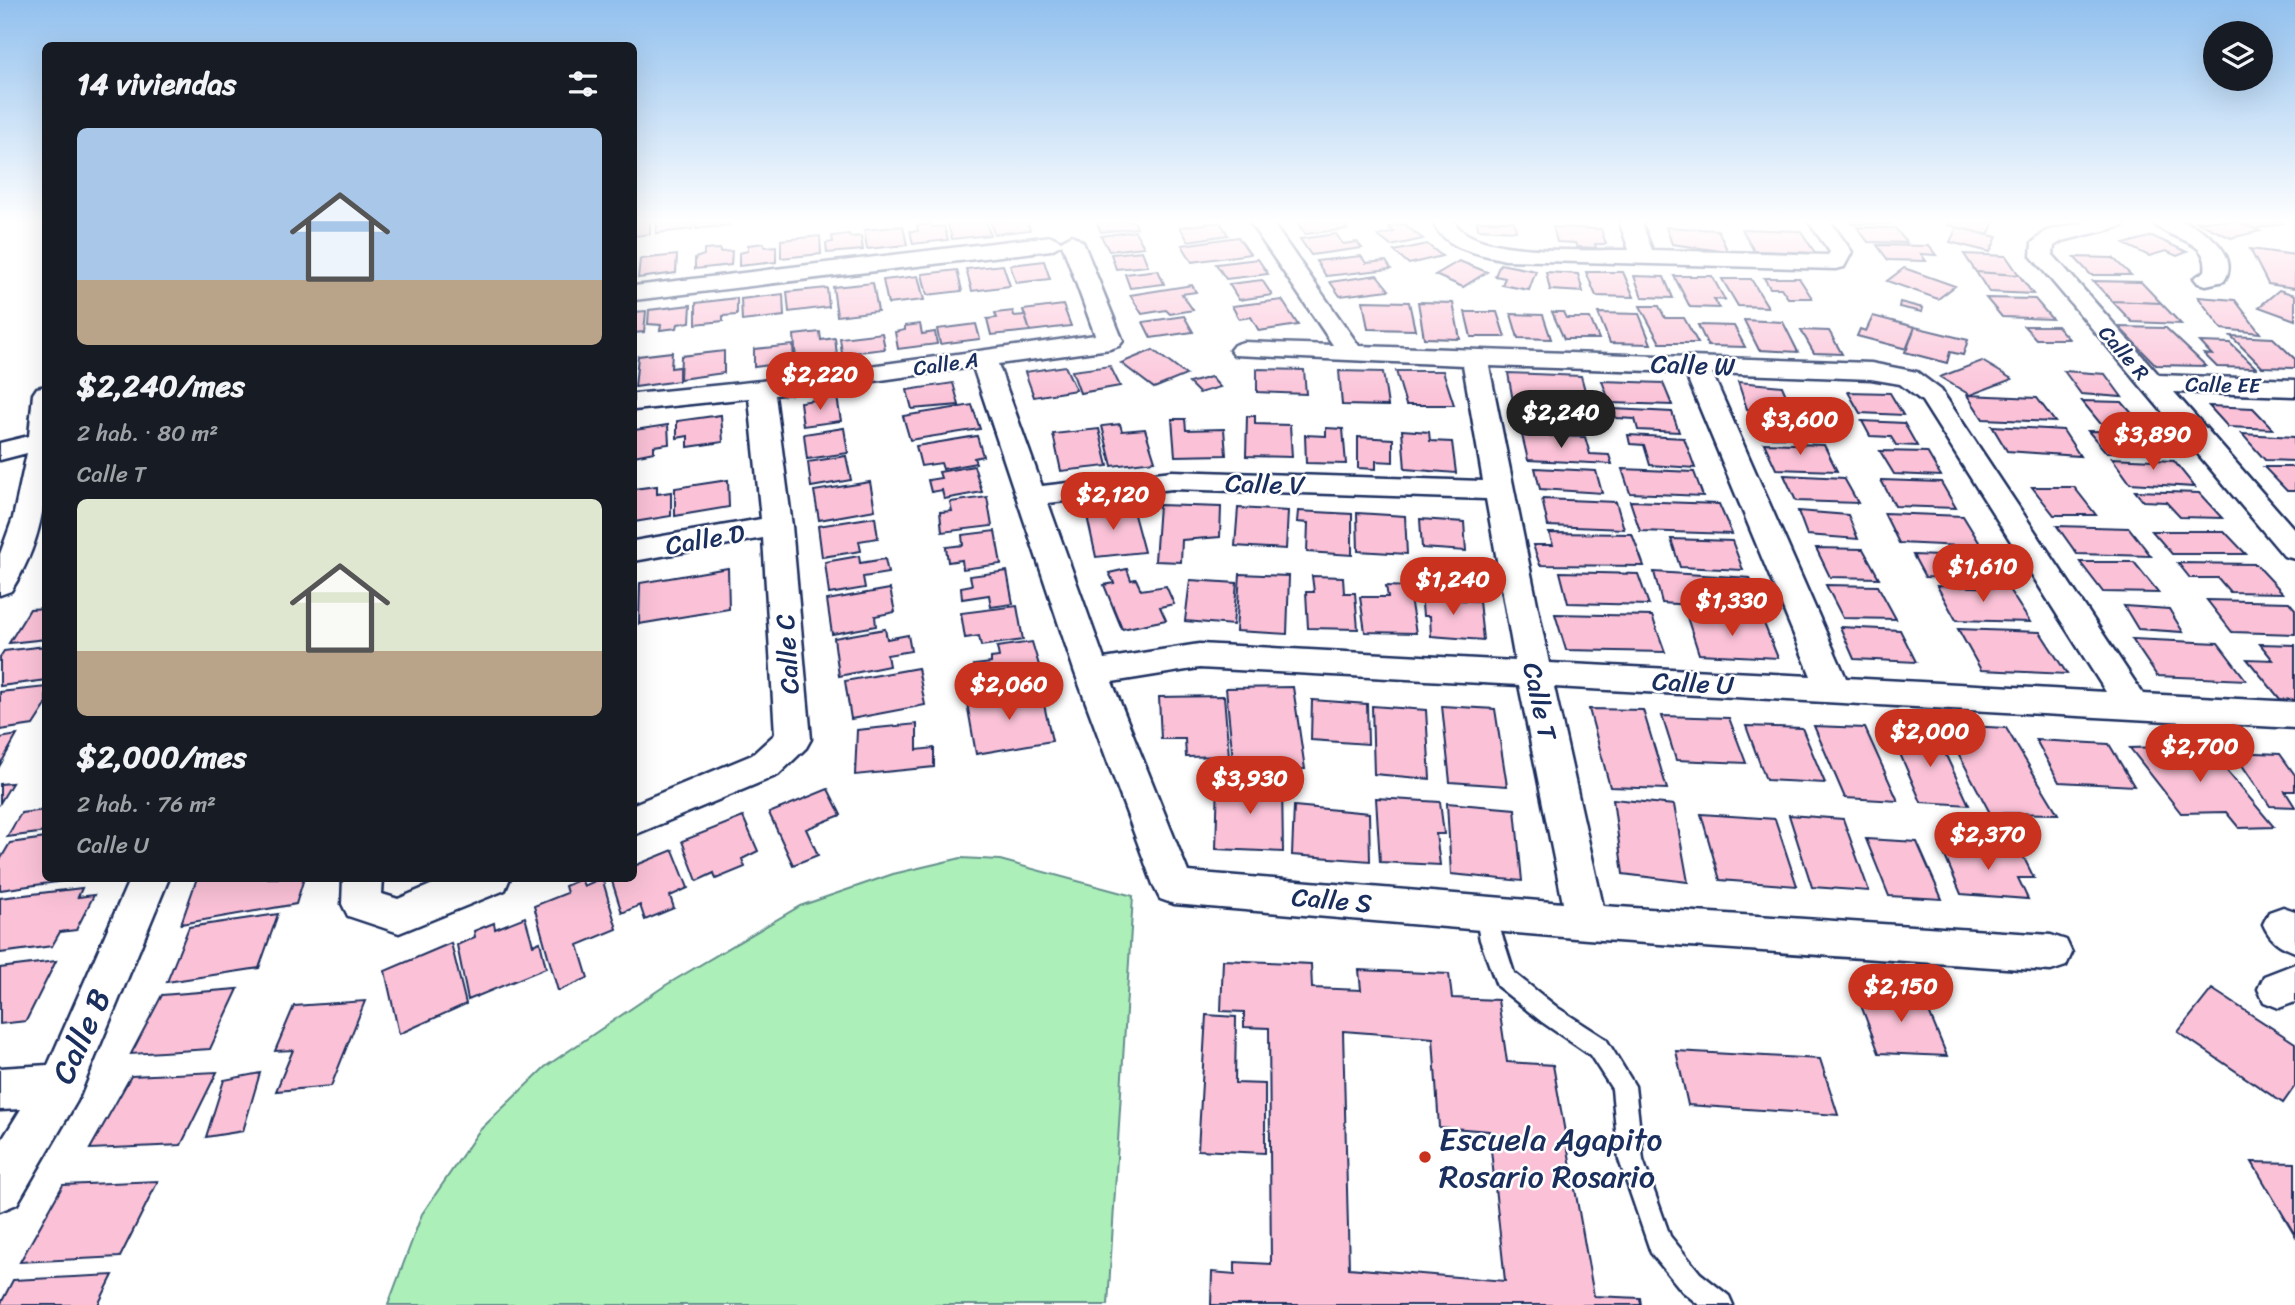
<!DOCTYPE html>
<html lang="es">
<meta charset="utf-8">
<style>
body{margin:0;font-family:Sriracha,sans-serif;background:#242831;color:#f1f3f6;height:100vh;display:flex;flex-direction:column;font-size:26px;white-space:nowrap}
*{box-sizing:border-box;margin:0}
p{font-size:23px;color:#9ea1a6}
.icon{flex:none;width:38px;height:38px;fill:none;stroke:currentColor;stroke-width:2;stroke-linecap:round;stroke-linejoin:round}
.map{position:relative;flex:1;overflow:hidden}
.panel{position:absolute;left:42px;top:42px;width:595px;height:840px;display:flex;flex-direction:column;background:#171b24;border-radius:10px;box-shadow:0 7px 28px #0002}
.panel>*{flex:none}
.fabs{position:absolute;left:2203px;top:21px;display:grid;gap:14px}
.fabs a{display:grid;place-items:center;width:70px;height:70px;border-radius:50%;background:#171b24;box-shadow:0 7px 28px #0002;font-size:35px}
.price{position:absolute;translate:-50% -60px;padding:0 16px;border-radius:24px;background:#c8321e;color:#fff;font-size:23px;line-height:46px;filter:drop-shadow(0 2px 4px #0008)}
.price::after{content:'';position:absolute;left:50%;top:42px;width:21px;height:16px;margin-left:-10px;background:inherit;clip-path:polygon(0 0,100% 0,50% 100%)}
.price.current{background:#222;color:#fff}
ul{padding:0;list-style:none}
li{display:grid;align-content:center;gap:14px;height:371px;padding:0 35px}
li span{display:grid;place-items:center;height:217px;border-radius:10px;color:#555}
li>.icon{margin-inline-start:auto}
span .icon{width:126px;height:126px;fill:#fffc;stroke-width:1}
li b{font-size:30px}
h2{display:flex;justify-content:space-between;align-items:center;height:84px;padding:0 35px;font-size:30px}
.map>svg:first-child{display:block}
</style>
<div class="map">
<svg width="2295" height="1305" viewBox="0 0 2295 1305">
<rect width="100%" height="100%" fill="#fff"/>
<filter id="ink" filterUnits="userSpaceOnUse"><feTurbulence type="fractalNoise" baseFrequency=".0143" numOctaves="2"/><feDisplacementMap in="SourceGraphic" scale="14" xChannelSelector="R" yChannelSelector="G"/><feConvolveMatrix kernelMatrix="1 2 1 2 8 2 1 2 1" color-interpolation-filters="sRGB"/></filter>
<g filter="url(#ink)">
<path fill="#acefb9" stroke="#648f8c" stroke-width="2" d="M961,858L1000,860L1133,896L1108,1305H388L422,1214L479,1131L545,1067L666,985L800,906L893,874Z"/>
<path fill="#fbc2d7" stroke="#1b2f5e" stroke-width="2" fill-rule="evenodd" d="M634,221H650V234L634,236Z
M657,221H692V229L656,233Z
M695,221H730V225L696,229Z
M947,221H986L990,235L952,239Z
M990,221H1027L1030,230L994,234Z
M1096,221H1134L1137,228L1101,232Z
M1296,221H1342L1348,229L1305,234Z
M1477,221H1514L1516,231L1478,229Z
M1850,221H1888L1890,224H1852Z
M1950,221H1988L1994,222L1988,235L1948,225Z
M2195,221H2236L2260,231L2231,238Z
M2236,221H2278L2283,223L2255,229Z
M1220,222L1228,235L1188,241L1180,227Z
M932,224L933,227L944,226L948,240L913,244L910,231H918L917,225Z
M1404,224L1423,239L1391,246L1378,236L1394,232L1388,227Z
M903,226L907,245L867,249L864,230Z
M1553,227L1601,229L1606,244H1595L1596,248L1577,247L1575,243L1557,242Z
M1666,227L1718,230L1728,252L1672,244Z
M1857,227L1895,228L1907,243L1868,242Z
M1957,227L1997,237L1990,252L1950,242Z
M1742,229L1801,231L1815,253L1754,251Z
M1135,231L1144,247L1109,251L1101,236Z
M849,234L850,237L861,236L863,250L827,253L826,243L833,242L832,236Z
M1336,234L1343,244L1357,242L1362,248L1311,255L1300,239Z
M820,236L821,254L781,258V240Z
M2152,236L2187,252L2177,256L2166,251L2149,256L2124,244Z
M1238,237L1250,254L1192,262L1182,245Z
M764,243L765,247L776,246V262L739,266V253L748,251V245Z
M1427,244L1442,256L1409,264L1394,251Z
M1877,245L1929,246L1936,255L1921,254L1926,261L1888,260Z
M720,249V252L732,251L731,265L695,269V258L704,255V250Z
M2250,249L2295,255V288L2268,284Z
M1142,251L1148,266L1116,269L1111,254Z
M1964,254L2006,256L2019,275L1976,272Z
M677,255L676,273L638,278L640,259Z
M1361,256L1366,263L1386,261L1391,269L1326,276L1316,261Z
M2074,257L2113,258L2131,275H2091Z
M1258,259L1268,274L1226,279L1216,264Z
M1044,261L1050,279L1016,283L1010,265Z
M1459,261L1487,272L1463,287L1435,275Z
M1500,264L1536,271L1529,290L1502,285L1505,278L1495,276Z
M1003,265L1010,286L972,291L966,269Z
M1904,268L1955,286L1938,299L1887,281Z
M957,270L962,291L927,295L922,274Z
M1158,270L1164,284L1130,288L1125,274Z
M1546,272L1578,274L1583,292L1550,290Z
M1586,272H1623L1634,297L1596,296Z
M1976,272L2019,275L2033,294L1989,292Z
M1377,275L1389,290L1340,296L1330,282Z
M918,276L924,300L888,304L883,280Z
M1634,276L1664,277L1673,298L1642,297Z
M1674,276H1712L1725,300L1714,299L1719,308L1690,307Z
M1764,278H1799L1812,298H1788L1781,288H1770Z
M1722,279H1751L1768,307L1738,306Z
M1262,280L1272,295L1239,300L1229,284Z
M2093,281L2141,282L2161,303L2112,301Z
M873,283L878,311L837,316L833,287Z
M1192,285L1196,292L1182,294L1193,310L1170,314L1166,310L1142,314L1130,295Z
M827,288L829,307L789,312L787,292Z
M2279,290L2295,295V320L2259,307Z
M783,294L784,316L742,321L741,299Z
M2198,297L2235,300L2260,333L2222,329Z
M737,298V315L723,316V321L696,324V303Z
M1986,298L2035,299L2052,319L2002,317Z
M1282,300L1298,325L1259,331L1251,317L1239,319L1232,306Z
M1363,301L1409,302L1415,330L1368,329Z
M2112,301L2161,303L2181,324L2132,322Z
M1418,302L1453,303L1460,339L1424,338Z
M1900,302L1923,308L1922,312L1899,307Z
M691,305L690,322L678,324L677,328L660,330L661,325L648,324L649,310Z
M1063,305L1071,326L1030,331L1023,310Z
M1640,306H1659L1665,318H1684L1698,343H1660Z
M646,311L644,332L634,333V312Z
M1013,311L1014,316L1025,315L1030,331L991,335L987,319L997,318L995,313Z
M1465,312H1497L1505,337H1471Z
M1552,312H1563L1566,318H1590L1599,339H1564Z
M1598,313L1639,314L1651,344L1610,343Z
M1511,314L1543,315L1551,339L1518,338Z
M1184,316L1193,332L1151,338L1143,322Z
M1873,316L1915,327L1907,349L1857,336L1860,329L1866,331Z
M1744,320L1783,322L1798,352L1759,350Z
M920,324L922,334L935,332L937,344L898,349L895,332L905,330V326Z
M976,324L980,339L940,344L937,329Z
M1698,325L1734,326L1745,347L1708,346Z
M2024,326H2057L2069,339H2036Z
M1915,327L1968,340L1963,355L1950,352L1947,363L1905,352Z
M2119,327L2166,328L2206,366L2156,365Z
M1801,330L1829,331L1842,354L1814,353Z
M820,332L821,340L835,338L837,355L796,360L794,335Z
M882,333L885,349L842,354L840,338Z
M2231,336L2273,338L2295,359V368L2262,367Z
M2200,342L2230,343L2256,368L2217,367L2204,354L2212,355Z
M793,345L794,362L754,367V349Z
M1153,350L1186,375L1154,388L1121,363Z
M724,351V373L680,379L681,356Z
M672,352L671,368L679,367V381L635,387L638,356Z
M1982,361L2012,379L1970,395L1940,377Z
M1065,366L1076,390L1034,397L1025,372Z
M1110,366L1120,386L1080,393L1072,371Z
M1257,369L1304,370L1306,394L1257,392Z
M1339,371L1383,372L1388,406L1342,405Z
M1396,371H1443L1454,405H1406Z
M2064,371L2105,374L2122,397L2081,394Z
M1508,373L1581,376L1589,405L1513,401Z
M1211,377L1220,387L1199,393L1189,383Z
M1602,381L1663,383L1672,405L1610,403Z
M1738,382L1782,386L1793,412L1747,409Z
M953,383L959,405L912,409L907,390Z
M1848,392L1890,393L1903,415L1860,413Z
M1967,395L2037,398L2055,422L1983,419Z
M837,397L841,421L803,426L800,402Z
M2082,401L2122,402L2141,424L2100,423Z
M972,405L980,429L910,440L903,416Z
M2209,406L2253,408L2273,429L2228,427Z
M1520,407L1574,410L1579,429L1523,426Z
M1613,409L1672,412L1679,432L1638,430L1635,419L1616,418Z
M721,415L723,442L688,447V436L677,438V421Z
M1247,416H1255V424L1290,425L1292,457L1246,456Z
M1756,416L1804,417L1816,438L1766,437Z
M1172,419H1185L1186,430L1224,429L1226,455L1175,456Z
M1862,421L1904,423L1917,446L1896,445L1891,437L1870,436Z
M1120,424L1122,431L1145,429L1155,461L1112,466L1102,426Z
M668,425L669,444L654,446V452L634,456V430Z
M1992,426L2063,430L2080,456L2007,451Z
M844,428L848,453L807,459L804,434Z
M1326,428L1343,429L1346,464L1306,463L1305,435L1326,436Z
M1099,429L1108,466L1061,471L1053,434Z
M1402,430L1429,432L1430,441L1452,442L1456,473L1405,469Z
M2088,431L2154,432L2173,453L2106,452Z
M2242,434L2294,437L2295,461L2265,460Z
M1522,435L1585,437L1590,454L1609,455L1612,464L1528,460Z
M1628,435L1684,438L1695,468L1650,465L1644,445L1630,444Z
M977,436L983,456L974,458L976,463L943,469L941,463L921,466L916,446Z
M1358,437L1393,439V462L1376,461V469L1358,468Z
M1764,443L1824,445L1837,471L1776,469Z
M1880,451L1927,452L1941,476L1894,474Z
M846,456L851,480L811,487L808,462Z
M2112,458L2174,461L2195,487L2130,483Z
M974,466L982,492L944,499L942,490L931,492L928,480L941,478L939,472Z
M2264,467H2295V491H2287Z
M1535,468L1596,471L1602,493L1540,489Z
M1622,469L1694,472L1703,496L1630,493Z
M1784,475L1844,478L1858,503L1796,501Z
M728,480L729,507L675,516V488Z
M1881,480L1941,482L1956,508L1895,506Z
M870,482L875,510L819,520L814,491Z
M657,486V494L671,492V516L634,522V489Z
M2032,487H2074L2096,515H2054Z
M2135,491L2199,493L2222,518L2180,517L2166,502L2143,501Z
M987,497L992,526L942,532L940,512L952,511L950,502Z
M1542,499L1616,502L1624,529L1548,526Z
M1630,501L1719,504L1732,534L1640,531Z
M1109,504L1111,513L1133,511L1144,552L1096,557L1085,507Z
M1159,505L1221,507L1220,537L1182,540L1181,562L1155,561Z
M1238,508L1288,511L1286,549L1235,546Z
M1298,511L1352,514V555L1307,552L1308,523L1297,522Z
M1798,511L1848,515L1858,539L1807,535Z
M1357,513L1405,516L1407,554L1358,551Z
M1884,513L1963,516L1982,547L1899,543Z
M875,517L878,538L859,541L861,551L822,557L818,526Z
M1420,519L1464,522L1466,551L1422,548Z
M2057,526L2129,528L2151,556L2077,554Z
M995,531L1001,564L963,569L962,560L948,562L946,547L963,545L962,535Z
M2152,531H2224L2246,554H2172Z
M1549,533L1632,534L1644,566L1540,565L1533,545H1553Z
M1671,539L1732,541L1743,570L1680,567Z
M1816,548L1863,549L1879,578L1830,577Z
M1913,555L1996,558L2011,580L1925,577Z
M859,556L860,563L885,559L888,573L863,577L865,588L829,594L825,562Z
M2080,562H2134L2159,593L2103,592Z
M2178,563L2256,564L2283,593L2230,592L2218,578H2190Z
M728,568L729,609L639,624L640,583Z
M1127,569L1131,580L1136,579L1141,590L1166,586L1174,604L1160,607L1166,620L1122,629L1104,585L1114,583L1109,573Z
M1007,571L1013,604L991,607L989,595L962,599L961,587L972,585L970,576Z
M1560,572L1638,574L1649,605L1568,603Z
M1654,572L1750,578L1761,610L1662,603Z
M1240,574L1289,576L1287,634L1236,631Z
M1312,576L1343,577L1344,593H1355L1358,629L1308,628L1306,592H1314Z
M1190,580L1237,583L1233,625L1185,621Z
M1826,585L1878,586L1896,619L1843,618Z
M1386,586L1408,587L1416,633L1365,632L1360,597H1388Z
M1937,586L2008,588L2030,622L1956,620Z
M890,589L895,612L875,616L876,626L832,634L827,600Z
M1421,593L1442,594V599L1479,601L1483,640L1431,636L1430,616H1423Z
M2207,600L2289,602L2295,609V634L2232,632Z
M1017,606L1023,640L981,646L979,636L965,638L961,613Z
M2124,606L2169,609L2183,632L2138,629Z
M46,608V639L9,643L30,609Z
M1555,614L1652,616L1665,652L1566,650Z
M1687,617L1763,621L1778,658L1699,654Z
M1840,627L1900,630L1916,662L1854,659Z
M885,629L887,639L908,635L911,651L887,655L889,666L839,676L834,638Z
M1958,629L2040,632L2067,674L1981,670Z
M2132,639L2218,643L2246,680L2157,676Z
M1032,642L1044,682L978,693L974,665L991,663V658L999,657L997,647Z
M2260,644L2295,645V700L2280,699L2247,659L2273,660Z
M46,646V680L0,686V657L4,651Z
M918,668L925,705L851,719L845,681Z
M46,687V705L33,725L0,730V692Z
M1293,687L1305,769L1234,771L1226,688Z
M1041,691L1052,741L976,754L967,703Z
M1224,696L1229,756L1186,757L1185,739H1161L1159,697Z
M1312,700L1367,704L1368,744L1311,740Z
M1372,706L1426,710L1430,779L1374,774Z
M1442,706L1495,709L1507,786L1450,782Z
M1589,709L1643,710L1667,789L1610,787Z
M1662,716L1729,718L1746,763L1676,760Z
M917,724V750L934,748V767L855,775L857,730Z
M1746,726L1802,728L1825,783L1766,780Z
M1814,726L1865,728L1898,801L1845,798Z
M1968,726L2006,728L2058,814L1990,813L1949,736H1973Z
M1891,733L1937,736L1969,805L1921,802Z
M17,735L0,765V738Z
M2036,740L2109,744L2134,786L2059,782Z
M2206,746L2274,827L2239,828L2226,812L2181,813L2130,748Z
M2233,752L2280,754L2295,775V791H2285L2295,807L2270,806Z
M1218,779L1282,782L1283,852L1216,849Z
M12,783L0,803V784Z
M828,789L841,815L806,829L818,855L793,865L769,813Z
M1376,798L1440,802L1444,834H1436L1440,865L1380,862Z
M1613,799L1674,805L1688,882L1623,874Z
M1447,803L1515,809L1522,881L1451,874Z
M1294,806L1369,813L1370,861L1292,855Z
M46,810V832L7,837L21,813Z
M1701,814L1775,819L1797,886L1720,880Z
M1789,815L1843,819L1869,891L1812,887Z
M743,817L758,851L742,859L745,867L716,879L714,873L697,881L682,841Z
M46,838V878H85L0,890V860L10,843Z
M1866,839L1917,842L1942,899L1889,896Z
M1941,847L2021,852L2034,878H2018L2028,899L1961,894Z
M673,850L688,888L670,896L674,908L645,920L640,905L622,913L611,878H634V866Z
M197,878H304L296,904L181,924Z
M602,878L617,929L578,945L588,978L558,991L534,906L567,893L565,886L581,879L584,886Z
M82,888L78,897L94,895L76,930L60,932L52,946L0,953V898Z
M278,914L259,968L167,982L189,927Z
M525,917L533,945L540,942L546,968L468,1000L457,945L475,937L474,931L494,923L495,929Z
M451,943L466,1004L399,1034L385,971Z
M1223,960L1311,964L1312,988L1361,990L1359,970L1449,974L1452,998L1498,1000L1507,1062L1553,1065L1594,1296L1640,1298L1641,1305H1211L1212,1272L1235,1274V1262L1271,1264L1269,1028L1244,1027V1012L1221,1011ZM1343,1031L1433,1038L1439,1127L1489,1131L1505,1281L1349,1268Z
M56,961L26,1021L0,1024V968Z
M238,989L210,1049L131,1054L162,995Z
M2212,989L2295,1043V1086L2283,1103L2178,1032Z
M1856,992L1922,995L1947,1056L1879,1053Z
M365,1001L331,1086L276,1091L293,1050L275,1051L294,1006Z
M1206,1015L1236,1017L1235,1083L1265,1084V1153L1198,1150Z
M1676,1051L1820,1059L1838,1115L1688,1105Z
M217,1072L181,1145L90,1149L131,1076Z
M260,1073L243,1131L206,1137L224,1080Z
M2252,1162L2295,1163V1235Z
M158,1181L120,1257L20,1262L63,1185Z
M113,1275L98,1305H0L13,1280Z"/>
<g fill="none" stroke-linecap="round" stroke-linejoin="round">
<g stroke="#1b2f5e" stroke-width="5">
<path id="lane" d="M1486,904L1493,907L1514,973L1558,1008L1606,1039L1635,1086L1643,1160L1670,1236L1700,1273L1729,1296L1733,1305H1699L1682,1291L1651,1253L1619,1160L1612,1089L1590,1055L1542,1022L1497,986L1480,940L1475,913L1479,907Z"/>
</g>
<g stroke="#1b2f5e" stroke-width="5">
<path id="street" d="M1249,221H1271L1359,346L1871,363L1917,372L1941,390L2143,694L2295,702V728L1554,687L1603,906L2051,935L2066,940L2072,953L2066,966L2051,971L1587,939L1174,904L1160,899L1154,887L1075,673L973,367L775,395L792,526L811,739L806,748L778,775L634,835V804L752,755L775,734L763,538L634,561V541L761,519L749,398L634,410V394L761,381L1095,335L1062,244L1051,250L634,300V286L1051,236L1061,241L1072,235L1083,242L1123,341L1119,346L1110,349L998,364L1042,486L1172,471L1483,481L1463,365L1234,355L1230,350L1234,345L1243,342L1333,345ZM1489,366L1685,372L1811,676L1549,663ZM1712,373L1871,379L1900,384L1922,401L2106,692L1846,678ZM1172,489L1486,499L1515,661L1199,644L1104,659L1048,503ZM1199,668L1519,685L1563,903L1188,872L1112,682Z
M1432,221H1454C1472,258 1592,249 1629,250L1619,221H1641L1652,250L1828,255L1830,252L1808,221H1830L1852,252L1844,267L1836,269L1505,260C1477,253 1445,250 1432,221Z
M2090,221H2126L2123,226L2062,241L2054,246L2053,255L2159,375L2295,380V396L2174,392L2295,530V559L2284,556L2031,256L2032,243L2046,231Z
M2152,221C2160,220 2172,219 2180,221C2203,226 2242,255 2224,281L2206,285L2198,283L2194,278L2205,271C2210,237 2166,241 2152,221Z
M46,386C46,465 55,521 11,591L0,595V554L13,518L27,453L0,460V443L29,436L33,394L37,388Z
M130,878H169L77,1101L17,1204L0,1211V1143L21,1109L0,1110V1068L48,1065Z
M343,878H383L382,894L398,899L447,878H510L505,890L399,933L348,916L342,904Z
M2283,907L2295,911V952C2279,946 2270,940 2263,924L2269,912Z
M2295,964V1002L2279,1008L2264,1002L2258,989L2264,976Z"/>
</g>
<use href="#lane" fill="#fff" fill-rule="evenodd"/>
<use href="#street" fill="#fff" fill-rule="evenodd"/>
</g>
</g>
<linearGradient id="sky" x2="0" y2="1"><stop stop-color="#91c0ee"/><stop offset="0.55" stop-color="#fff"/><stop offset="1" stop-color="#fff" stop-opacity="0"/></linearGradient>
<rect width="2295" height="403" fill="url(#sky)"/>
<circle fill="#c8321e" stroke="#fff" stroke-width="2.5" cx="1425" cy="1157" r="7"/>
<g text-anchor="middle" stroke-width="5" stroke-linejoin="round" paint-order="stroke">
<g font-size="21" fill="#1b2f5e" stroke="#fff">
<text transform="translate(2124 353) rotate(49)" y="7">Calle R</text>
<text transform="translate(946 364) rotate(-8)" y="7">Calle A</text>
<text transform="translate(2223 385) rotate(1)" y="7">Calle EE</text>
</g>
<g font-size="26" fill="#1b2f5e" stroke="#fff">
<text transform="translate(1693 365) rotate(2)" y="9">Calle W</text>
<text transform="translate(1265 484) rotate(2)" y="9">Calle V</text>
<text transform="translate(705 539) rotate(-10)" y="9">Calle D</text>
<text transform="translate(787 654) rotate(-94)" y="9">Calle C</text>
<text transform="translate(1693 683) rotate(3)" y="9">Calle U</text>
<text transform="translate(1540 701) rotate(78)" y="9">Calle T</text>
<text transform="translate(1332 900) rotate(5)" y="9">Calle S</text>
</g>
<g font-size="32" fill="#1b2f5e" stroke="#fff">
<text transform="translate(81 1036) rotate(-66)" y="11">Calle B</text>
</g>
<g font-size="32" fill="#1b2f5e" stroke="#fff" text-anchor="start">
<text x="1439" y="1150">Escuela Agapito<tspan x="1439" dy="37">Rosario Rosario</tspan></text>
</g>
</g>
</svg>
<div class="fabs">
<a><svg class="icon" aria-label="layers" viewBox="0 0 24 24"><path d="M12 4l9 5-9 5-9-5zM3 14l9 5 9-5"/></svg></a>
</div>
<b class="price" style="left:820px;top:412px">$2,220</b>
<b class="price current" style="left:1561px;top:450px">$2,240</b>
<b class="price" style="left:1800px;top:457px">$3,600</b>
<b class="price" style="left:2153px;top:472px">$3,890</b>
<b class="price" style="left:1113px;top:532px">$2,120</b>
<b class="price" style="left:1983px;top:604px">$1,610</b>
<b class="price" style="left:1453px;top:617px">$1,240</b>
<b class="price" style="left:1732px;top:638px">$1,330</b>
<b class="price" style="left:1009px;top:722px">$2,060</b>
<b class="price" style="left:1930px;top:769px">$2,000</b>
<b class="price" style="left:2200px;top:784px">$2,700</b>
<b class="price" style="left:1250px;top:816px">$3,930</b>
<b class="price" style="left:1988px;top:872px">$2,370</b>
<b class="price" style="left:1901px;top:1024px">$2,150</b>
<section class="panel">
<h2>14 viviendas<svg class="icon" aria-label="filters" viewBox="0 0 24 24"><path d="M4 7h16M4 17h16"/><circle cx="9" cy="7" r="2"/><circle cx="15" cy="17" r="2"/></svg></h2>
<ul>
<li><span style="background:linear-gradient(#a9c7e8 70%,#b9a48a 0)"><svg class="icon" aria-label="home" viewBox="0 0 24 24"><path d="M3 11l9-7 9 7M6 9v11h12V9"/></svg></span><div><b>$2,240/mes</b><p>2 hab. · 80 m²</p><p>Calle T</p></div></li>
<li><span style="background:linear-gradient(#dfe7d0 70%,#b9a48a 0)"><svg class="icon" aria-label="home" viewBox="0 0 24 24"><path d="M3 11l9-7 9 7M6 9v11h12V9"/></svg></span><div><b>$2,000/mes</b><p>2 hab. · 76 m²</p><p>Calle U</p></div></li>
</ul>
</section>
</div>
